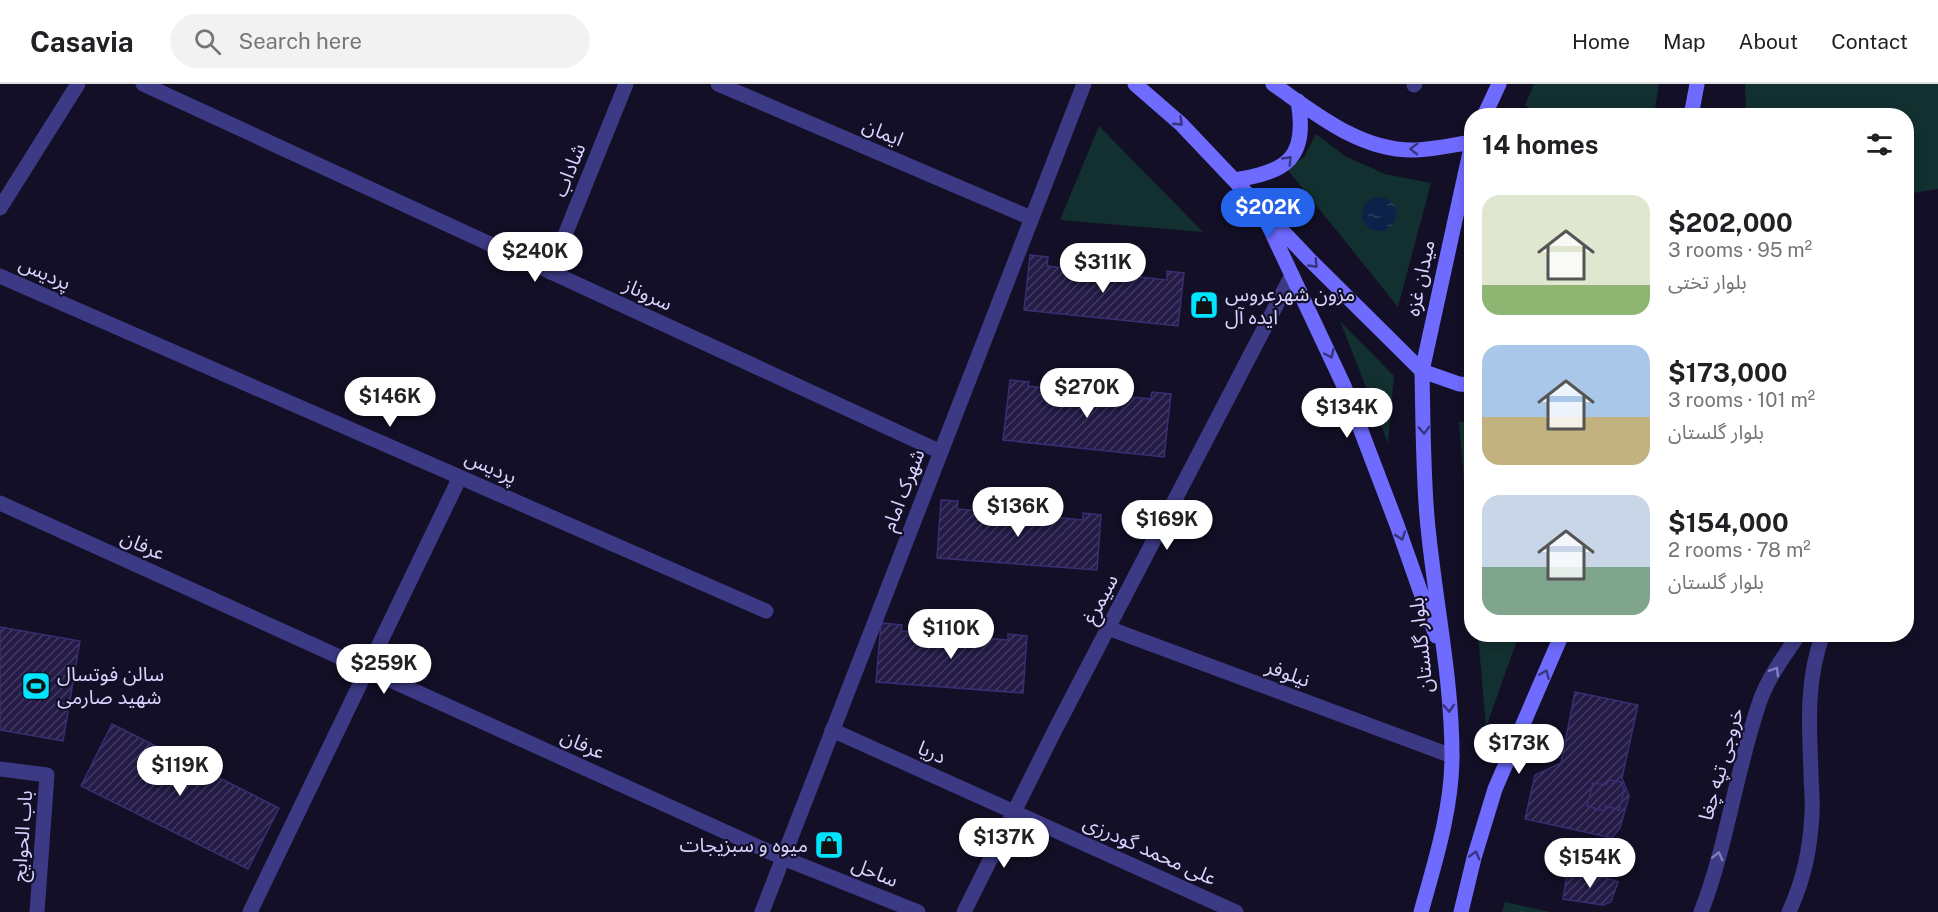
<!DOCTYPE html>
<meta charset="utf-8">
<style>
body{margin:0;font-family:"Public Sans","Noto Sans Arabic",sans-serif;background:#f2f2f2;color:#202124;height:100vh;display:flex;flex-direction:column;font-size:22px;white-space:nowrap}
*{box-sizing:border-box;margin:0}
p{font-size:20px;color:#757577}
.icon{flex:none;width:33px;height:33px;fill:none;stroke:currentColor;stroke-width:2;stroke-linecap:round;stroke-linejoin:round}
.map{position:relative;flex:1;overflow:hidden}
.drawer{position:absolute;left:1464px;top:24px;width:450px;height:534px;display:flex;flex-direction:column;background:#fff;border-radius:24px;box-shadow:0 3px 9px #0003}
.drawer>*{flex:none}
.price{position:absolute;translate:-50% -51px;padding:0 14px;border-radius:21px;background:#fff;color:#222;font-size:20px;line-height:39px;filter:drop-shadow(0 2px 3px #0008)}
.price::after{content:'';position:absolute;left:50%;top:36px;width:18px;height:14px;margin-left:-9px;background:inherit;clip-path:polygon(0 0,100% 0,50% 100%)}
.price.selected{background:#2563eb;color:#fff}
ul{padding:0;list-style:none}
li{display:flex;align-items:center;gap:18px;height:150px;padding:0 18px}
li span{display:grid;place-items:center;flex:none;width:168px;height:120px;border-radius:18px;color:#555}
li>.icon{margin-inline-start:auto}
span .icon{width:72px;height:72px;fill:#fffc;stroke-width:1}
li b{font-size:26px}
h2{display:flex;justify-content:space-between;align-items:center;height:72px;padding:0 18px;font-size:26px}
header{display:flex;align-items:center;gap:36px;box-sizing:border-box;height:84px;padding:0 30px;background:#fff;border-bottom:2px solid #e0e0e0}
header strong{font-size:28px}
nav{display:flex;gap:33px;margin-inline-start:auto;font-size:21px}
.search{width:420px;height:54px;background:#f2f2f2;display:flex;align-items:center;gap:15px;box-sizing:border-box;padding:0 21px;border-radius:33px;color:#757577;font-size:22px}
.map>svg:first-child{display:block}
</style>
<header>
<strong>Casavia</strong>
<div class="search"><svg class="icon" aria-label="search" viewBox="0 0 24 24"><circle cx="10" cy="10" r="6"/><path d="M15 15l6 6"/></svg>Search here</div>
<nav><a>Home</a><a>Map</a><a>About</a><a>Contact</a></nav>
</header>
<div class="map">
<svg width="1938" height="828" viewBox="0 0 1938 828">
<defs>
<pattern id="forest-crowns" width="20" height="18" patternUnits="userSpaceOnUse" patternTransform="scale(1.5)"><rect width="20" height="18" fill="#12302f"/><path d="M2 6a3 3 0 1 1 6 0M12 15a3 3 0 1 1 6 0" fill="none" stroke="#344d4e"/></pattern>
<pattern id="water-ripples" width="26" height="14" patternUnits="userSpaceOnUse" patternTransform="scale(1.5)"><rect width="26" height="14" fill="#0c2248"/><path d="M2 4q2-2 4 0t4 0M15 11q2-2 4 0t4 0" fill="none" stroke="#2f4163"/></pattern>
<pattern id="building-hatch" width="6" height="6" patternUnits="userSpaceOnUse" patternTransform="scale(1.5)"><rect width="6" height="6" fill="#241b47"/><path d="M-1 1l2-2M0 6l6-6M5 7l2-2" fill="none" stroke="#433b63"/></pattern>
</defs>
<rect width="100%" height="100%" fill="#130f26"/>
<path fill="#12302f" d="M1534,0H1659L1654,31L1540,32L1525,21Z
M1745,0H1938V105L1907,110L1906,32L1746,31Z
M1099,42L1203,148L1060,136Z
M1316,50L1345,72L1385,90L1431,99L1398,223L1287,85L1304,73Z
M1340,237L1394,292L1388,359Z
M1459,338H1471V481Z
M1478,551H1519L1486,643Z"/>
<path fill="url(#forest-crowns)" d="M1505,818L1550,828H1502Z"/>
<path fill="url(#water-ripples)" d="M1362 130a17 17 0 1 1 34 0a17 17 0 1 1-34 0Z"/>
<path fill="url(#building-hatch)" stroke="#3b2d73" stroke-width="1.5" d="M1030,171L1048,173L1047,182L1098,187L1099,181L1124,183L1123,191L1167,196V187L1184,189L1178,242L1024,226Z
M1010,296L1029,298L1028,302L1073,307V301L1114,305L1113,311L1151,315L1152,308L1171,310L1164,373L1003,356Z
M941,416L958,417L957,425L1012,429V423L1043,426L1042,432L1083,436V429L1101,431L1097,486L937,474Z
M881,539L902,541L901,547L940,549V544L969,547L971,553L1008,556V550L1027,552L1023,609L876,598Z
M0,543L80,557L63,657L0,646Z
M1575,608L1638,621L1622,694L1629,712L1620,744L1612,754L1525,735L1535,691L1561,679Z
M112,640L279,724L248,785L81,702Z
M1609,696L1621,698L1624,707L1619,726L1606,722L1604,727L1587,722L1593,699L1606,701Z
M1593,789L1618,798L1611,818L1603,821L1563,815L1567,790L1587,794Z"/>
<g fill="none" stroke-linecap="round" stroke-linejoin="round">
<path stroke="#3d3a85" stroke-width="15" d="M1701,828C1728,759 1736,684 1761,614C1770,591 1785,571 1799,550
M1789,828C1804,795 1810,766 1812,730C1813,716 1811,702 1811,688C1809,641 1806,595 1823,550"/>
<path stroke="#3d3a85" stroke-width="15" d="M143,0L941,368
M718,0L1031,134
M1414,1L1415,0
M550,188L626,0
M0,192L766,527
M0,419L783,774L918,828
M1108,544L1452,672
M832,646L1236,828
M0,685L47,691L37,828
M250,828L460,393
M964,828L1056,644L1292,191"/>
<path stroke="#3d3a85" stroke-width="15" d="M0,124L78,0
M762,828L1084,0"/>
<path stroke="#6f6bff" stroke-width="15" d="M1135,0L1181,40L1309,175L1422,287C1423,336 1423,385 1427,433C1434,513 1452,592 1452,672C1452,725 1435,778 1421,828
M1273,0C1315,29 1359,66 1412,66C1432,66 1452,61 1472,58
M1484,32L1499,0
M1691,32L1697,0
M1472,59L1422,287L1459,300L1472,301
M1235,96C1287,88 1308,74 1298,17
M1266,136L1344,302L1397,441L1436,552
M1461,828L1474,774L1495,705L1562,550"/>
</g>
<defs><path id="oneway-chevron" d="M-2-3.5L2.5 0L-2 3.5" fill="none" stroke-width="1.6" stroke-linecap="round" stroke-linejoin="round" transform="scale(1.5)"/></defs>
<g stroke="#38347d">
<use href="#oneway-chevron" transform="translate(1179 38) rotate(43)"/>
<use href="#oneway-chevron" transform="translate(1414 65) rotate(-179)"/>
<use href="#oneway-chevron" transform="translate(1288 76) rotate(-46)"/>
<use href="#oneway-chevron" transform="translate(1314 180) rotate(46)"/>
<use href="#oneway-chevron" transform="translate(1330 270) rotate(65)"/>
<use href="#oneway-chevron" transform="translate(1424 346) rotate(88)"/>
<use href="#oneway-chevron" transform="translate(1401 452) rotate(71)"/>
<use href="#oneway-chevron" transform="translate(1545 590) rotate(-67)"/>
<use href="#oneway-chevron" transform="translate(1449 624) rotate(86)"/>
<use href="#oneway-chevron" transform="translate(1475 771) rotate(-74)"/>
</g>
<g stroke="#837fbc">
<use href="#oneway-chevron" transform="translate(1775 587) rotate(-59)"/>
<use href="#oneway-chevron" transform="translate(1718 772) rotate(-76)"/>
</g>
<defs>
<g id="shop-square" transform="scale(1.5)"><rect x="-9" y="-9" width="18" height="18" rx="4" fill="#00e5ff" stroke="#130f26"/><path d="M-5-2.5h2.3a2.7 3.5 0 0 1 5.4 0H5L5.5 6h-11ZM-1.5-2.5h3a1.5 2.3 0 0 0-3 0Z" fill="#111"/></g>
<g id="stadium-square" transform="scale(1.5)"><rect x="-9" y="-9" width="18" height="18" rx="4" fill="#00e5ff" stroke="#130f26"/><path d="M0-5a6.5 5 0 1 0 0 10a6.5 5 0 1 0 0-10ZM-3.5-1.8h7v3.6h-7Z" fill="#111"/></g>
</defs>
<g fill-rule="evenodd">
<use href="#shop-square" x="1204" y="221"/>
<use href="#stadium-square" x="36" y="602"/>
<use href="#shop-square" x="829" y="761"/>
</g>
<g text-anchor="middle" stroke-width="4.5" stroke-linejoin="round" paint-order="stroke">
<g font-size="20" fill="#d9d4ff" stroke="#130f26">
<text transform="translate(883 48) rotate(23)" y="7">ایمان</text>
<text transform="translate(569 86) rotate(-68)" y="7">شاداب</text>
<text transform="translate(45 189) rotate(24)" y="7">پردیس</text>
<text transform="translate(1420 194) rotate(-78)" y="7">میدان غزه</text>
<text transform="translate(648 210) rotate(25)" y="7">سروناز</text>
<text transform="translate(491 383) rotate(24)" y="7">پردیس</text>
<text transform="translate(903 406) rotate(-69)" y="7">شهرک امام</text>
<text transform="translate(143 461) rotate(24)" y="7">عرفان</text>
<text transform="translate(1100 515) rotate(-62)" y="7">سیمرغ</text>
<text transform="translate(1421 561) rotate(-96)" y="7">بلوار گلستان</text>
<text transform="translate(1288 589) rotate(20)" y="7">نیلوفر</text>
<text transform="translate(583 660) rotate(24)" y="7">عرفان</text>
<text transform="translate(932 668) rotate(24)" y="7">دریا</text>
<text transform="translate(1721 680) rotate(-74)" y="7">خروجی تپه چغا</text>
<text transform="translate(22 752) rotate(-86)" y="7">باب الحوایج</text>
<text transform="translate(1150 766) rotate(24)" y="7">علی محمد گودرزی</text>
<text transform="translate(875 788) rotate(22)" y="7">ساحل</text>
</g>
<g font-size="20" fill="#d9d4ff" stroke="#130f26" text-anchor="start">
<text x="1225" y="217">مزون شهرعروس<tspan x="1225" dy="23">ایده آل</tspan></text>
<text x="57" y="597">سالن فوتسال<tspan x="57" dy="23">شهید صارمی</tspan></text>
<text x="808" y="768" text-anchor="end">میوه و سبزیجات</text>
</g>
</g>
</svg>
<b class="price selected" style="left:1268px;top:155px">$202K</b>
<b class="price" style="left:535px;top:199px">$240K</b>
<b class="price" style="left:1103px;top:210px">$311K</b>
<b class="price" style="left:1087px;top:335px">$270K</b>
<b class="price" style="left:390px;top:344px">$146K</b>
<b class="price" style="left:1347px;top:355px">$134K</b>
<b class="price" style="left:1018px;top:454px">$136K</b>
<b class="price" style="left:1167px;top:467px">$169K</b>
<b class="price" style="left:951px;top:576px">$110K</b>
<b class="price" style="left:384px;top:611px">$259K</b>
<b class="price" style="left:1519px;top:691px">$173K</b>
<b class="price" style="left:180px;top:713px">$119K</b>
<b class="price" style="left:1004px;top:785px">$137K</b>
<b class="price" style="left:1590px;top:805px">$154K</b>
<section class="drawer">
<h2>14 homes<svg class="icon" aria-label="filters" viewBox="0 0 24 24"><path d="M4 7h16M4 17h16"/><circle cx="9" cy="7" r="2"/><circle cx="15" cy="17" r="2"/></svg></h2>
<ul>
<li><span style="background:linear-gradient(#dfe7d0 75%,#8fb573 0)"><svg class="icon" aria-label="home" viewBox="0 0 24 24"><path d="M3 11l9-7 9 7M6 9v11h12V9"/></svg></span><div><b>$202,000</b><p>3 rooms · 95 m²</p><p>بلوار تختی</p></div></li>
<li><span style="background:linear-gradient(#a9c7e8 60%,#c2b280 0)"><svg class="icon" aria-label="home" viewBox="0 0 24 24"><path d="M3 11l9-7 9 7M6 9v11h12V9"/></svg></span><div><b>$173,000</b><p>3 rooms · 101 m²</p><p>بلوار گلستان</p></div></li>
<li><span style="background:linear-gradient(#c9d6e8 60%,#7fa58c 0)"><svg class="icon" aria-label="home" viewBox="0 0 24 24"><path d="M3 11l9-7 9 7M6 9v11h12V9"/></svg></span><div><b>$154,000</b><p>2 rooms · 78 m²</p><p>بلوار گلستان</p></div></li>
</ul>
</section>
</div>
